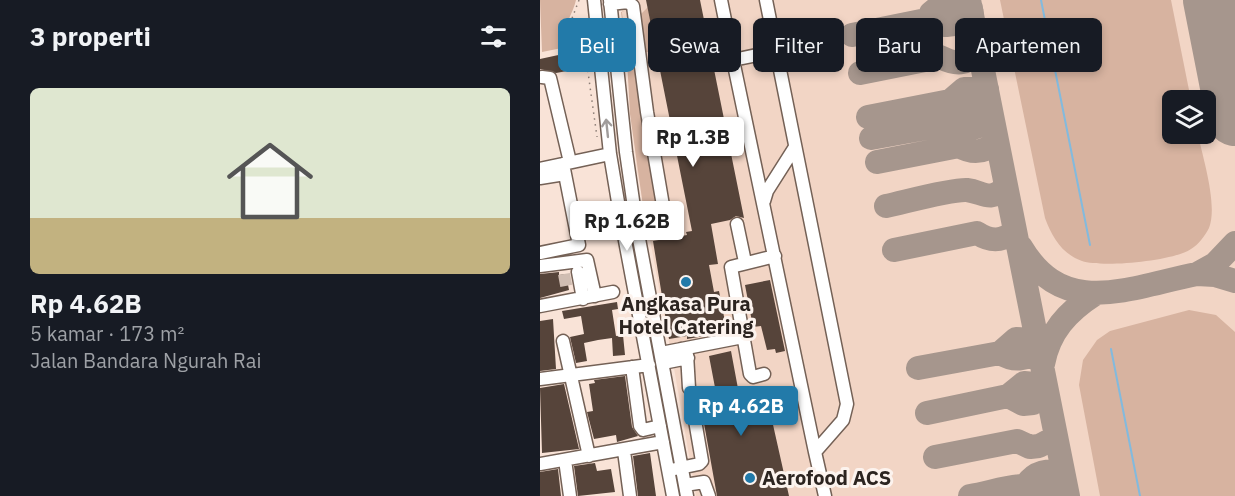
<!DOCTYPE html>
<html lang="id">
<meta charset="utf-8">
<style>
body{margin:0;font-family:"IBM Plex Sans",sans-serif;background:#20242c;color:#f1f3f6;height:100vh;display:flex;flex-direction:column;font-size:22px;white-space:nowrap}
*{box-sizing:border-box;margin:0}
p{font-size:20px;color:#9ea1a6}
.icon{flex:none;width:33px;height:33px;fill:none;stroke:currentColor;stroke-width:2;stroke-linecap:round;stroke-linejoin:round}
.map{position:relative;flex:1;overflow:hidden}
.side{display:flex;flex-direction:column;background:#171b24;width:540px}
.side>*{flex:none}
.banner{position:absolute;left:18px;top:18px;width:570px;height:54px;display:flex;gap:12px}
.tools{position:absolute;left:622px;top:90px;display:grid;gap:12px}
.tools a{display:grid;place-items:center;width:54px;height:54px;border-radius:9px;background:#171b24;box-shadow:0 3px 9px #0003;font-size:30px}
.price{position:absolute;translate:-50% -51px;padding:0 14px;border-radius:6px;background:#fff;color:#222;font-size:20px;line-height:39px;filter:drop-shadow(0 2px 3px #0008)}
.price::after{content:'';position:absolute;left:50%;top:36px;width:18px;height:14px;margin-left:-9px;background:inherit;clip-path:polygon(0 0,100% 0,50% 100%)}
.price.selected{background:#227aa9;color:#fff}
ul{padding:0;list-style:none}
li{display:grid;align-content:center;gap:12px;height:318px;padding:0 30px}
li span{display:grid;place-items:center;height:186px;border-radius:9px;color:#555}
li>.icon{margin-inline-start:auto}
span .icon{width:108px;height:108px;fill:#fffc;stroke-width:1}
li b{font-size:26px}
h2{display:flex;justify-content:space-between;align-items:center;height:72px;padding:0 30px;font-size:26px}
.pill{padding:0 21px;border-radius:9px;background:#171b24;box-shadow:0 3px 9px #0003;font-size:21px;line-height:54px}
.pill.selected{background:#227aa9;color:#fff}
main{display:flex;flex:1;min-height:0}
.map>svg:first-child{display:block}
</style>
<main>
<section class="side">
<h2>3 properti<svg class="icon" aria-label="filters" viewBox="0 0 24 24"><path d="M4 7h16M4 17h16"/><circle cx="9" cy="7" r="2"/><circle cx="15" cy="17" r="2"/></svg></h2>
<ul>
<li><span style="background:linear-gradient(#dfe7d0 70%,#c2b280 0)"><svg class="icon" aria-label="home" viewBox="0 0 24 24"><path d="M3 11l9-7 9 7M6 9v11h12V9"/></svg></span><div><b>Rp 4.62B</b><p>5 kamar · 173 m²</p><p>Jalan Bandara Ngurah Rai</p></div></li>
</ul>
</section>
<div class="map">
<svg width="695" height="496" viewBox="0 0 695 496">
<rect width="100%" height="100%" fill="#f9e3d7"/>
<path fill="#f2d5c5" fill-rule="evenodd" d="M81,0H695V496H156L134,368L139,367L138,356L194,346L191,335L130,347L97,170ZM633,100H666V134H633Z"/>
<path fill="#d7b3a0" d="M0,0H36C32,18 18,29 32,46L2,52Z
M460,0H631L651,100H633V134H658C663,159 678,205 669,228C665,236 658,245 651,249C634,261 562,268 542,261C522,254 512,237 505,218Z
M108,7L116,52H106L101,14Z
M87,10L82,12L83,20L89,19L102,127L116,203L115,214L105,220L90,114L87,60L81,12Z
M649,310L676,315L695,332V496H560L539,385L543,360L557,340L570,331Z"/>
<g fill="none" stroke-linecap="round" stroke-linejoin="round">
<path stroke="#82bade" stroke-width="2" d="M501,0L550,245
M571,349L600,496"/>
<path stroke="#a6968d" stroke-width="24" d="M429,0L528,496
M391,19C401,6 416,1 431,8C419,21 405,21 391,13L407,0
M312,35L391,19L406,25L414,24L422,22L432,13
M320,73L400,57C416,65 426,65 439,52
M410,101L424,89H447
M328,117L410,101L424,107H434L448,97
M331,138L414,123C429,131 440,129 452,118
M337,162L419,146C433,154 444,153 457,142
M346,206C365,202 411,189 427,190C444,192 449,203 466,187
M695,243L675,264L657,274L675,275L695,281
M481,247C524,320 590,287 657,274
M354,250L437,233C451,242 462,242 475,231
M460,353L476,339L496,340
M503,364C509,332 527,312 555,294
M378,368L460,353C473,361 487,361 498,349
M468,396L484,383L505,385
M387,413L468,396L483,404L493,403L507,392
M395,457L477,441L490,447L499,446L516,437
M486,485C495,471 508,470 523,472
M430,496C448,493 465,487 482,486C497,484 509,496 524,480"/>
<path stroke="#a6968d" stroke-width="58" d="M672,0L695,117"/>
</g>
<path fill="#56443a" d="M106,0H160L204,218L196,216L190,220L171,224L178,264L169,265L174,292L179,291L187,332L147,339V336L129,339L113,241L147,235L146,232L152,231Z
M23,54L27,71L16,73L0,69V59Z
M19,272V275L26,274L29,290L0,298V274Z
M230,280L245,351L236,353L235,349L227,350L221,326L213,327L205,285Z
M77,302L78,309L72,310L76,336L83,335L85,355L73,356L72,338L58,340L44,343L47,361L36,363L30,337L44,334L41,316L24,319L22,311Z
M13,319L16,369L0,371V321Z
M191,351L199,394L225,389L249,496H177L160,401L177,398L169,356Z
M85,376L92,427L98,436L77,442L76,435L54,439L47,412L53,411L49,384L55,383L54,380Z
M24,384L39,449L2,453L0,388Z
M110,453L116,496H98L93,456Z
M55,463L57,471L71,469L75,492L38,496L34,466Z
M18,469L21,496H0V472Z"/>
<g fill="none" stroke-linecap="round" stroke-linejoin="round">
<path stroke="#d0bdb2" stroke-width="12" stroke-dasharray="12 6" stroke-linecap="butt" d="M24,274L27,290"/>
<g stroke="#746156" stroke-width="15">
<path id="minor" d="M54,0L70,154L80,214L133,496
M70,0L86,152L97,228L147,496
M181,0L193,60L236,51
M226,0L307,404L303,420L275,452L285,496
M70,4L88,2L93,6L107,112L126,223L97,228
M193,60L275,452
M2,77L10,78L11,82L30,162
M0,169L70,154
M0,178L25,174
M224,201L227,191L255,147
M197,224L205,262
M0,253L39,245L23,164
M0,266L47,260L55,296
M38,272L43,299
M0,306L73,292
M23,341L49,456
M141,349L147,354L149,388
M121,353L203,337
M123,363L148,358
M92,367L100,426L103,430L120,426
M224,374L213,377L210,374L191,267L235,256
M0,379L109,365
M84,451L90,496
M25,460L30,496
M0,464L123,442
M135,469L159,464L162,461L152,403
M145,485L164,482L169,496"/>
</g>
<path stroke="#8b7d75" stroke-width="1.5" stroke-dasharray="1.5 4.5" stroke-linecap="butt" d="M39,0L28,29L31,41L47,65L57,137"/>
<use href="#minor" stroke="#fff" stroke-width="12"/>
</g>
<defs><path id="oneway-shaft" d="M-6 0H5M1.5-3L5.5 0L1.5 3" fill="none" stroke-width="1.6" stroke-linecap="round" stroke-linejoin="round" transform="scale(1.5)"/></defs>
<use stroke="#a09c9b" href="#oneway-shaft" transform="translate(67 128) rotate(-96)"/>
<g fill="#227aa9" stroke="#fcf3ee" stroke-width="2">
<circle cx="146" cy="282" r="6"/>
<circle cx="210" cy="478" r="6"/>
</g>
<g text-anchor="middle" stroke-width="6" stroke-linejoin="round" paint-order="stroke">
<g font-size="20" font-weight="bold" fill="#2c2420" stroke="#fcf3ee">
<text x="146" y="311">Angkasa Pura<tspan x="146" dy="23">Hotel Catering</tspan></text>
<text x="222" y="485" text-anchor="start">Aerofood ACS</text>
</g>
</g>
</svg>
<div class="tools">
<a><svg class="icon" aria-label="layers" viewBox="0 0 24 24"><path d="M12 4l9 5-9 5-9-5zM3 14l9 5 9-5"/></svg></a>
</div>
<b class="price" style="left:153px;top:168px">Rp 1.3B</b>
<b class="price" style="left:87px;top:252px">Rp 1.62B</b>
<b class="price selected" style="left:201px;top:437px">Rp 4.62B</b>
<div class="banner">
<a class="pill selected">Beli</a>
<a class="pill">Sewa</a>
<a class="pill">Filter</a>
<a class="pill">Baru</a>
<a class="pill">Apartemen</a>
</div>
</div>
</main>
